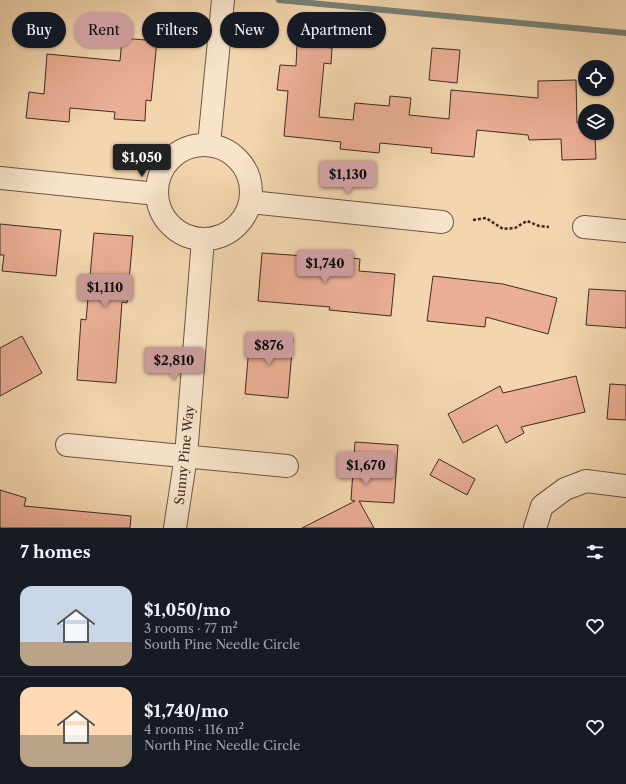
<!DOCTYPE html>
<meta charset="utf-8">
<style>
body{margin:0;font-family:"Libre Caslon Text",serif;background:#20242c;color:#f1f3f6;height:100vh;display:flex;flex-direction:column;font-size:15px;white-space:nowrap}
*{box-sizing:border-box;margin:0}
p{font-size:13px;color:#9ea1a6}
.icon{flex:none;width:22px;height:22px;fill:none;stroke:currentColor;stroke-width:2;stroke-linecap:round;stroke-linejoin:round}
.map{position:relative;height:528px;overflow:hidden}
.side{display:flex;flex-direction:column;background:#171b24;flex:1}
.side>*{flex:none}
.banner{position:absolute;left:12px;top:12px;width:400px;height:36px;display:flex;gap:8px}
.fabs{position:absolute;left:578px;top:60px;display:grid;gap:8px}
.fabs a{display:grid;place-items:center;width:36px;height:36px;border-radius:50%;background:#171b24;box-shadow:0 1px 3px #0004;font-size:20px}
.price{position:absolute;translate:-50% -34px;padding:0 9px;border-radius:4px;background:#c59692;color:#111;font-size:13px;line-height:26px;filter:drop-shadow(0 1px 2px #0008)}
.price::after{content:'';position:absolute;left:50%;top:24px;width:12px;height:9px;margin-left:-6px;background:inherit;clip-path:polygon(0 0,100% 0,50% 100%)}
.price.on{background:#222;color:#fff}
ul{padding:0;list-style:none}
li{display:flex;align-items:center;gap:12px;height:100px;padding:0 20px}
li+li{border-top:1px solid #363941}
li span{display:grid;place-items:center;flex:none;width:112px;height:80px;border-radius:12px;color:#555}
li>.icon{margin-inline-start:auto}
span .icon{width:48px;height:48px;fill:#fffc;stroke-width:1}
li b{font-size:17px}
h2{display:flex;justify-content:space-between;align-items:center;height:48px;padding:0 20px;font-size:17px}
.pill{padding:0 14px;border-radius:18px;background:#171b24;box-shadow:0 1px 3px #0004;font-size:14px;line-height:36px}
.pill.on{background:#c59692;color:#111}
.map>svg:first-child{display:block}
</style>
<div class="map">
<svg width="626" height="528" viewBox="0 0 626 528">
<rect width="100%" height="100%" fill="#f3d6af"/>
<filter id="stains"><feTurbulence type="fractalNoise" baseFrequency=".005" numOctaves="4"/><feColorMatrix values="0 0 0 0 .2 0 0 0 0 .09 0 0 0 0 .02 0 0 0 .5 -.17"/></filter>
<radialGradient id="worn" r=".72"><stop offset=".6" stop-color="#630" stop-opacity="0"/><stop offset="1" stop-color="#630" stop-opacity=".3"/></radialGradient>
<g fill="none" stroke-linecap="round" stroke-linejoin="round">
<path stroke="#768173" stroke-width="6" d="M279,0L626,33"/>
</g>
<path fill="#ebaf96" stroke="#3e2c22" d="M122,38L157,41L151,101L146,100L145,121L114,119L115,112L70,108L69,122L26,118L29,92L44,94L47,54L120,61Z
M297,45L332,48L331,64L324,63L319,117L353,120L355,103L389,106L390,96L411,98L409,115L449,119L451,90L538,98V81L576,80L577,123H585V133H595L596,159L562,160L561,139L529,140L528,135L477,130L474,157L431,153L432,148L380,143L379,153L340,149L341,142L284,136L288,91L277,90L280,65L296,66Z
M432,48L460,50L457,83L429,80Z
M0,224L61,230L56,276L2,271L4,255H0Z
M94,233L133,236L127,303L122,302L116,383L77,380L81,319L86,320Z
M262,253L334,258V256L360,259L359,271L395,274L391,316L329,310L330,307L258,301Z
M433,276L503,284L557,298L548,334L486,317L485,327L427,321Z
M589,289L626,291V328L586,325Z
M250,335L293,339L288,398L245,394Z
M22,336L42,373L0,396V348Z
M576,376L585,412L521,427L524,433L506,443L497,425L463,443L448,414L500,386L503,393Z
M610,384L626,385V420L607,419Z
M355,442L398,445L394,503L359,501L374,528H302L355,501L351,500Z
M439,459L475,479L467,495L430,475Z
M0,490L26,498L24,506L131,516L130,528H0Z"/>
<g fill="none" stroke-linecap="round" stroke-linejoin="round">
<g stroke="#6b5645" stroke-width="24">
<path id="minor" d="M209,144L223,0
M157 192a47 47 0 1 1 94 0a47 47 0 1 1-94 0Z
M0,178L157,194
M250,202L442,222
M584,227L626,231
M67,445L287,466
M175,528L186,456L203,239
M535,528L542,506L565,489L586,481L626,486"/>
</g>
<path stroke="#3e2c22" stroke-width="2.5" stroke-dasharray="3 2" stroke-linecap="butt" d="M473,220L486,218L503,229L515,228L527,221L539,226L549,227"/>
<use href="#minor" stroke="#f7e4cb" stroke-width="22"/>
</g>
<g text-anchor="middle" stroke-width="3" stroke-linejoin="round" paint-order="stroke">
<g font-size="13" fill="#3e2c22" stroke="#f7e4cb">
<text transform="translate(184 455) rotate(-84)" y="5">Sunny Pine Way</text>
</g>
</g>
<rect width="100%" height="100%" filter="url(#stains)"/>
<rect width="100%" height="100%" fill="url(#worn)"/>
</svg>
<div class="fabs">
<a><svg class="icon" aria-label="locate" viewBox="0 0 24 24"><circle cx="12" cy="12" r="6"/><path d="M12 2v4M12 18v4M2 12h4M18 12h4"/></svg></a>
<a><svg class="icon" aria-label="layers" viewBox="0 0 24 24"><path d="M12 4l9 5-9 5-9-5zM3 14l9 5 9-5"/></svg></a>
</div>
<b class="price on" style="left:142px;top:178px">$1,050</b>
<b class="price" style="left:348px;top:195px">$1,130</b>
<b class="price" style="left:325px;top:284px">$1,740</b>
<b class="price" style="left:105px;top:308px">$1,110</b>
<b class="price" style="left:269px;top:366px">$876</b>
<b class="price" style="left:174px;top:381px">$2,810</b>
<b class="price" style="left:366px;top:486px">$1,670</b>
<div class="banner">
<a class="pill">Buy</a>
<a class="pill on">Rent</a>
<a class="pill">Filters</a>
<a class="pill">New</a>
<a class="pill">Apartment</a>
</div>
</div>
<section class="side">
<h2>7 homes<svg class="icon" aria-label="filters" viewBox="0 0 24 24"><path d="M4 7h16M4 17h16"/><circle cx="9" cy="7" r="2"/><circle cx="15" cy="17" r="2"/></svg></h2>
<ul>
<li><span style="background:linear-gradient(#c9d6e8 70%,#b9a48a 0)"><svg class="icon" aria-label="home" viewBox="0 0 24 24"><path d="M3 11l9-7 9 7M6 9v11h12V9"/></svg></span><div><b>$1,050/mo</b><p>3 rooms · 77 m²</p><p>South Pine Needle Circle</p></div><svg class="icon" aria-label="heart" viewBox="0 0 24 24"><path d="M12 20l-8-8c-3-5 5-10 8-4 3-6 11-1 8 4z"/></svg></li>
<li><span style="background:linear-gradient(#ffd9b3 60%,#b9a48a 0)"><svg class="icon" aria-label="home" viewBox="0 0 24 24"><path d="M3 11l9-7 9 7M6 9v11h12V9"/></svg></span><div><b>$1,740/mo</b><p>4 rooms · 116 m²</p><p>North Pine Needle Circle</p></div><svg class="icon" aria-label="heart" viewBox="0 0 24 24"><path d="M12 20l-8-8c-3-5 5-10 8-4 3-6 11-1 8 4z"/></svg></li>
</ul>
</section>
